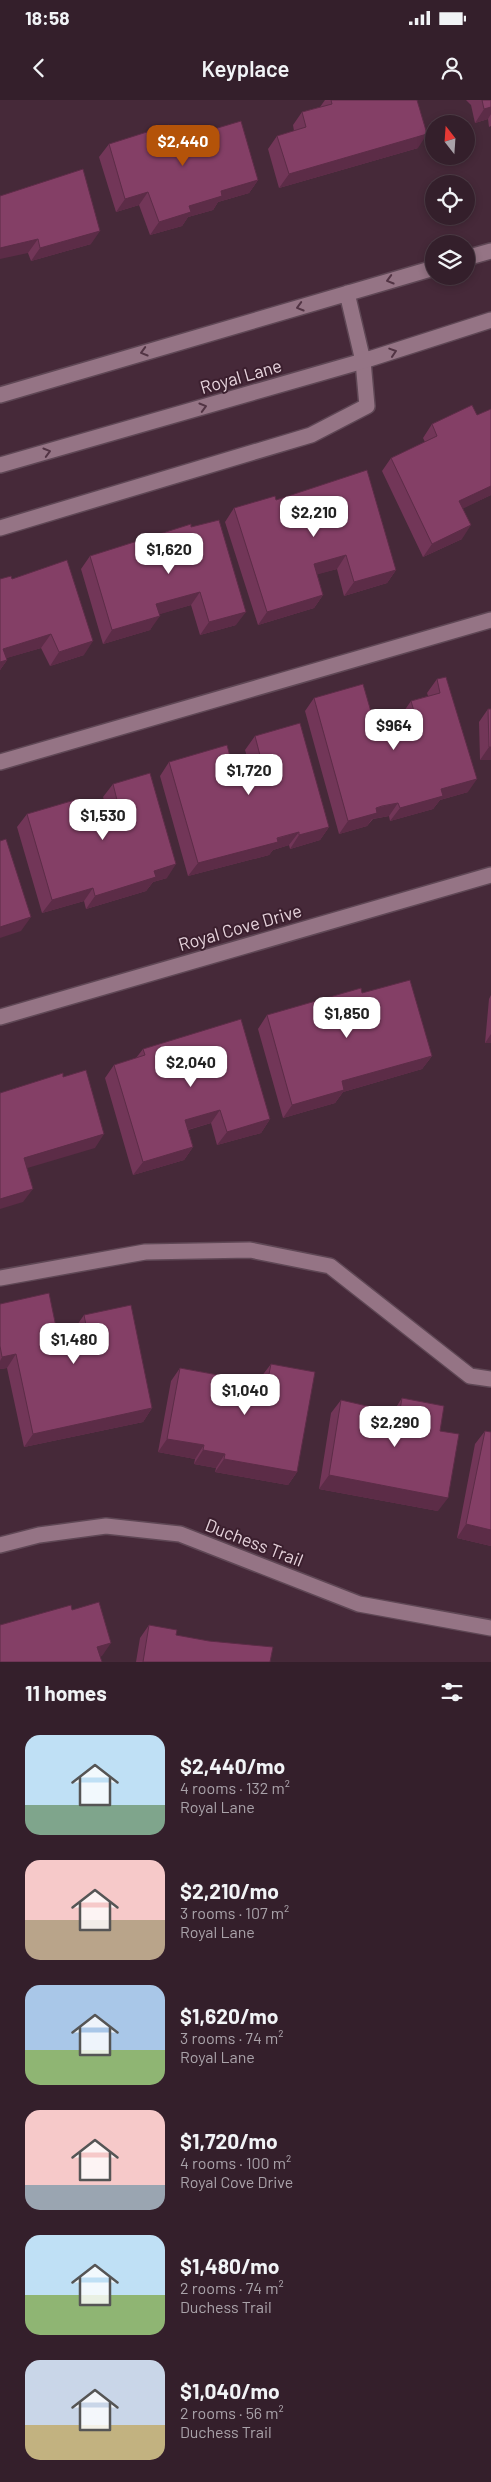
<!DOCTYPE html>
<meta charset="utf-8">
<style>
body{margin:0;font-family:Barlow,sans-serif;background:#3f2c37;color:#f1f3f6;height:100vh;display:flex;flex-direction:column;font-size:19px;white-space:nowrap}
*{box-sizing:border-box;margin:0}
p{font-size:16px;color:#a9a2a9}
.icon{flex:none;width:28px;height:28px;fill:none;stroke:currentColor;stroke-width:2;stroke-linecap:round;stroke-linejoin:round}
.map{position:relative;height:1562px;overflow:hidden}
.sheet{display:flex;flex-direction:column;background:#341f2b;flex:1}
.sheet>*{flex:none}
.needle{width:32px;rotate:343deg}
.fabs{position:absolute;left:425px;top:15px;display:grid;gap:10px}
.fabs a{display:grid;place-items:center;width:50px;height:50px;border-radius:50%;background:#341f2b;box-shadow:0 2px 8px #0003,0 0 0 1px #4e3d47;font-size:25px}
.price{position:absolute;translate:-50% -42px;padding:0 11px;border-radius:10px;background:#fff;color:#222;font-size:16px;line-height:32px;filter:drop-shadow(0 1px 2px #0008)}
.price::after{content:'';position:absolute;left:50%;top:30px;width:15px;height:11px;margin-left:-8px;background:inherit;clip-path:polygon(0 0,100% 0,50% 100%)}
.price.on{background:#b45309;color:#fff}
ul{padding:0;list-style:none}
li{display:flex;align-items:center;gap:15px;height:125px;padding:0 25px}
li span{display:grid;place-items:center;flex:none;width:140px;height:100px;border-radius:15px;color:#555}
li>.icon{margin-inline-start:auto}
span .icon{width:60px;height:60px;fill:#fffc;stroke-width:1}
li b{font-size:21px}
h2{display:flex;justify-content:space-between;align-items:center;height:60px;padding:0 25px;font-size:21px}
.status{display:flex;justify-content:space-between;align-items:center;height:35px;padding:0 25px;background:#341f2b;direction:ltr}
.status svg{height:14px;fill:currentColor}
header{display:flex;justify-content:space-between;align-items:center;height:65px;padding:0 25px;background:#341f2b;font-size:22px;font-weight:600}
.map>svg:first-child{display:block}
</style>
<div class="status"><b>18:58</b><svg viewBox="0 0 49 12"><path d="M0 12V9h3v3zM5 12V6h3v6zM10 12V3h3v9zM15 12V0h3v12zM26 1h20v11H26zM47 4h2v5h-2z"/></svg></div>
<header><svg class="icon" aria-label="back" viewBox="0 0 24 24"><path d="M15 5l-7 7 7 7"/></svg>Keyplace<svg class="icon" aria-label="person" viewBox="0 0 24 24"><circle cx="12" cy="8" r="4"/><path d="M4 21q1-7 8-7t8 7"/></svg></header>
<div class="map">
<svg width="491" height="1562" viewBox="0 0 491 1562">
<rect width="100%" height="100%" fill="#462939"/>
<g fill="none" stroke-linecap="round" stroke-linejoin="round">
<g stroke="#5f4755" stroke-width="18">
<path id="service" d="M0,428L311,335L367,306L363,261
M0,662L491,520
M0,1178L145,1152L250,1150L330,1166L470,1276L491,1279"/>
</g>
<g stroke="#5f4755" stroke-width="18">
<path id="minor" d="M0,917L491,775
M0,1445L39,1435L106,1426L180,1434L359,1504L491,1528"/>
</g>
<g stroke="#5f4755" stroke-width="18">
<path id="secondary" d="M466,158L491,151
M347,193L363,261
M0,295L434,168
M0,365L363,261L491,220"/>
</g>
<use href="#service" stroke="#957485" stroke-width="15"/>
<use href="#minor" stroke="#957485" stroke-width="15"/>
<use href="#secondary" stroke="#957485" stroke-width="15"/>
</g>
<path fill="#723658" d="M325,0H417L418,48L279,88L268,49L277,36L294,31L293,25L302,12L320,7Z
M466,0H491V26L489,27L488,19L475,23L471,5Z
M174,41L258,80L249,93L218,102L213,110L188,117L182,126L150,135L139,105L116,112L99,57L109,44Z
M0,96L91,144L31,161L28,153Z
M491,309V395L463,408L462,439L423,457L382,371L391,358L425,342L423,338L432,324L477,315Z
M276,400L396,470L387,483L344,496L337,469L317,474L323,495L314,508L258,525L225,422L234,408Z
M191,427L236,525L200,535L191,505L159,514L150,530L103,544L81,469L90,456Z
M0,479H12L84,555L50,566L41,548L6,558L7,560L0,570Z
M437,579L468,692L440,700L433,709L390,721L389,716L373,719L367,726L339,734L305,611L314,598L376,629L404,621L402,614L411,601L428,596L427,593Z
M488,609L491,660H480L479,622Z
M255,636L329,727L320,740L290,749L289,745L273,750L269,755L188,776L160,676L169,662L235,675L251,670L245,650Z
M113,684L167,778L153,782L146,791L86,809L84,801L42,813L17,727L27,714L82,710L105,703L103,697Z
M362,893L432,956L422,969L343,992L335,1003L283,1018L258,929L267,915Z
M491,895V943H485L489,899Z
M143,949L270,1019L261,1033L217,1045L211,1023L188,1030L193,1047L184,1060L133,1075L105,978L114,965L136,958Z
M0,1204L61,1251L79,1247L75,1228L84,1215L152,1308L143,1322L24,1347L7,1268L0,1269Z
M271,1264L297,1372L288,1385L215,1372L216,1368L194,1364L195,1359L158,1352L171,1281L180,1268L261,1283V1277Z
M402,1298L440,1331L438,1411L319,1389L331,1313L341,1300L387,1320L391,1321L393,1312Z
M485,1331L491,1446L457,1438L475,1344Z
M149,1525L176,1535L270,1562H136L140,1538Z"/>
<path fill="#5c2c47" d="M491,7V14L488,19L475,23L484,9Z
M427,34L418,48L279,88L289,74Z
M258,80L249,93L218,102L213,110L188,117L182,126L150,135L159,122L189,106L221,91Z
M148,92L139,105L116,112L125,99Z
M100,131L91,144L31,161L40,148Z
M38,139L28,153L0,159V148Z
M491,386V395L450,415L459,401Z
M471,425L462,439L423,457L432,444Z
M346,455L337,469L305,478L314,464Z
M396,470L387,483L344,496L354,482Z
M200,492L191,505L147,518L156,504Z
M323,495L314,508L258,525L267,512Z
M246,512L236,525L200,535L209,522Z
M160,516L150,530L103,544L112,530Z
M51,534L41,548L0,560L3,549Z
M93,541L84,555L50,566L59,552Z
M7,560L0,570V562Z
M489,647H491V660H480Z
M477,679L468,692L440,700L433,709L390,721L400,708L441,689Z
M398,703L389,716L372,719L367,726L339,734L348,721L376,708Z
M329,727L320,740L290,749L299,735Z
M299,732L289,745L273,750L269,755L188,776L198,763Z
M176,764L167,778L153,782L146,791L86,809L95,796L154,771Z
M93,788L84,801L42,813L52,800Z
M31,817L21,831L0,838V827Z
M491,934V943H485Z
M432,956L422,969L343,992L335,1003L283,1018L292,1005L342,981Z
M220,1010L211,1023L176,1033L185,1020Z
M270,1019L261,1033L217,1045L227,1032Z
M104,1034L95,1048L14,1072L24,1058Z
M193,1047L184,1060L133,1075L143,1062Z
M33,1089L23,1102L0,1109V1099Z
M16,1254L7,1268L0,1269V1261L2,1257Z
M152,1308L143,1322L24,1347L33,1334Z
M167,1339L204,1345L195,1359L158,1352Z
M203,1350L225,1354L216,1368L194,1364Z
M224,1359L297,1372L288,1385L215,1372Z
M329,1375L448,1398L438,1411L319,1389Z
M466,1424L491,1430V1446L457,1438Z
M111,1543L102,1556L88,1560L97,1547Z"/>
<path fill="#843f66" stroke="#5c2c47" d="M331,0H417L427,34L289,74L277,36L306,27L302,12L332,4Z
M482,0H491V7L484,9Z
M241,21L258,80L221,91L222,96L189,106L191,112L159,122L148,92L125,99L109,44L169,25L174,41Z
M83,69L100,131L40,148L38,139L0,148V96Z
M472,305L477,315L491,309V386L459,401L471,425L432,444L391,358L437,336L432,324Z
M367,370L396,470L354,482L346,455L314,464L323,495L267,512L234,408L275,396L276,400Z
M219,420L246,512L209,522L200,492L156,504L160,516L112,530L90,456L191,424V427Z
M67,460L93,541L59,552L51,534L3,549L7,560L0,562V479L11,476L12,479Z
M446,577L477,679L441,689L443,696L400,708L398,703L382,706L376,708L377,713L348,721L314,598L363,584L376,629L416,618L411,601L440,593L437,579Z
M488,609H491V647H489Z
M300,623L329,727L299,735V732L277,738L278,742L198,763L169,662L227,645L235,675L263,667L255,636Z
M150,673L176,764L154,771L156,777L95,796L93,788L52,800L27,714L78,699L82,710L117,700L113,684Z
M6,739L31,817L0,827V741Z
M410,880L432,956L342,981L344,990L292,1005L267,915L361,888L362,893Z
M241,919L270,1019L227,1032L220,1010L185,1020L193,1047L143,1062L114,965L145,955L143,949Z
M86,970L104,1034L24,1058L33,1089L0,1099V993L63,973V977Z
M49,1193L61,1251L90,1245L84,1215L131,1205L152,1308L33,1334L16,1254L2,1257L0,1246V1204Z
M271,1264L315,1272L297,1372L224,1359L225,1354L203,1350L204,1345L167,1339L180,1268L267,1284Z
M402,1298L444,1306L440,1331L459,1334L448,1398L329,1375L341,1300L389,1311L387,1320L398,1322Z
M485,1331L491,1332V1430L466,1424Z
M99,1502L111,1543L97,1547L102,1562H0V1525L71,1505L72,1510Z
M149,1525L177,1530L176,1535L209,1541L273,1547L270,1562H143Z"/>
<defs><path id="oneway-chevron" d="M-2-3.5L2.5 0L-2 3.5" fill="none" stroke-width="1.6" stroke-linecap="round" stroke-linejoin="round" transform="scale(1.25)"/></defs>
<g stroke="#523444">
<use href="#oneway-chevron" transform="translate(390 180) rotate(164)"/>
<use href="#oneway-chevron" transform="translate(300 207) rotate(164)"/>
<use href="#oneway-chevron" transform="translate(144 252) rotate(164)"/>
<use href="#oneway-chevron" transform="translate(393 252) rotate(-18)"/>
<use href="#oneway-chevron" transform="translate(203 307) rotate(-16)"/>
<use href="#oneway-chevron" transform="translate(47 352) rotate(-16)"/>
</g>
<g text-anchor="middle" stroke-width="4" stroke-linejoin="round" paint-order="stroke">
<g font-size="18" fill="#e6d3dc" stroke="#3b1f2e">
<text transform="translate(241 277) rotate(-16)" y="6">Royal Lane</text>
<text transform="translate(240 828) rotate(-16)" y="6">Royal Cove Drive</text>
<text transform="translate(254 1443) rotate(21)" y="6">Duchess Trail</text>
</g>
</g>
</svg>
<div class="fabs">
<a><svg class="needle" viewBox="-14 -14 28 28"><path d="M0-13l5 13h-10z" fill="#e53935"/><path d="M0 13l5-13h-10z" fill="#a9a2a9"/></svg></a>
<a><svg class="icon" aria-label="locate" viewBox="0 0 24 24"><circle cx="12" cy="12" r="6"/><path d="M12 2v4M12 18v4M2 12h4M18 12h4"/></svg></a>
<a><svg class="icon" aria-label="layers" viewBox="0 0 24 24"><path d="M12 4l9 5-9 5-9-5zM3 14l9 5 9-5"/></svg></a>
</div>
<b class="price on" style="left:183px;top:67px">$2,440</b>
<b class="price" style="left:314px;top:438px">$2,210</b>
<b class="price" style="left:169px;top:475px">$1,620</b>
<b class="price" style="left:394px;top:651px">$964</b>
<b class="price" style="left:249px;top:696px">$1,720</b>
<b class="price" style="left:103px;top:741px">$1,530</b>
<b class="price" style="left:347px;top:939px">$1,850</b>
<b class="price" style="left:191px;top:988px">$2,040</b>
<b class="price" style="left:74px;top:1265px">$1,480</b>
<b class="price" style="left:245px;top:1316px">$1,040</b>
<b class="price" style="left:395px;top:1348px">$2,290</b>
</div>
<section class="sheet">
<h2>11 homes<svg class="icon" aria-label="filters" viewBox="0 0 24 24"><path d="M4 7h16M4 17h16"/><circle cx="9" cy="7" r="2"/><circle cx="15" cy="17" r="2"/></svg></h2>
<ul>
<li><span style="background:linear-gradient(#bfe0f5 70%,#7fa58c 0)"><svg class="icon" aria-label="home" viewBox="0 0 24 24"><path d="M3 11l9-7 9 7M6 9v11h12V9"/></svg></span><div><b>$2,440/mo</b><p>4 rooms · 132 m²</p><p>Royal Lane</p></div></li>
<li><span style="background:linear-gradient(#f6c9c9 60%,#b9a48a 0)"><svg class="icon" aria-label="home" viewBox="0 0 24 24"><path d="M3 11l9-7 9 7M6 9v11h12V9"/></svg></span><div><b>$2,210/mo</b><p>3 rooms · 107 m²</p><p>Royal Lane</p></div></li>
<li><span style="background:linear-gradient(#a9c7e8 65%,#8fb573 0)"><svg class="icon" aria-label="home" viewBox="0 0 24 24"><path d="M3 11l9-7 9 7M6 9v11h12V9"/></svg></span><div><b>$1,620/mo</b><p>3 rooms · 74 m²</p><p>Royal Lane</p></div></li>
<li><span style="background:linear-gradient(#f6c9c9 75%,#9aa5b1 0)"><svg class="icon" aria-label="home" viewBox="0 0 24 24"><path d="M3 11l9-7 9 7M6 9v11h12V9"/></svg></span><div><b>$1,720/mo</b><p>4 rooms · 100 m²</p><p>Royal Cove Drive</p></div></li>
<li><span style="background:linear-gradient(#bfe0f5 60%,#8fb573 0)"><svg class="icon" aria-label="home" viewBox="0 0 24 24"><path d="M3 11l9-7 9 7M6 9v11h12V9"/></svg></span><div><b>$1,480/mo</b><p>2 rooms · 74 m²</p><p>Duchess Trail</p></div></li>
<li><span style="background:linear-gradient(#c9d6e8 65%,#c2b280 0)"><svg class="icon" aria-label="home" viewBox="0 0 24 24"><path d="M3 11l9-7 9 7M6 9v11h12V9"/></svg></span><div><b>$1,040/mo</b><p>2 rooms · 56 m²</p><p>Duchess Trail</p></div></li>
</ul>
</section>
